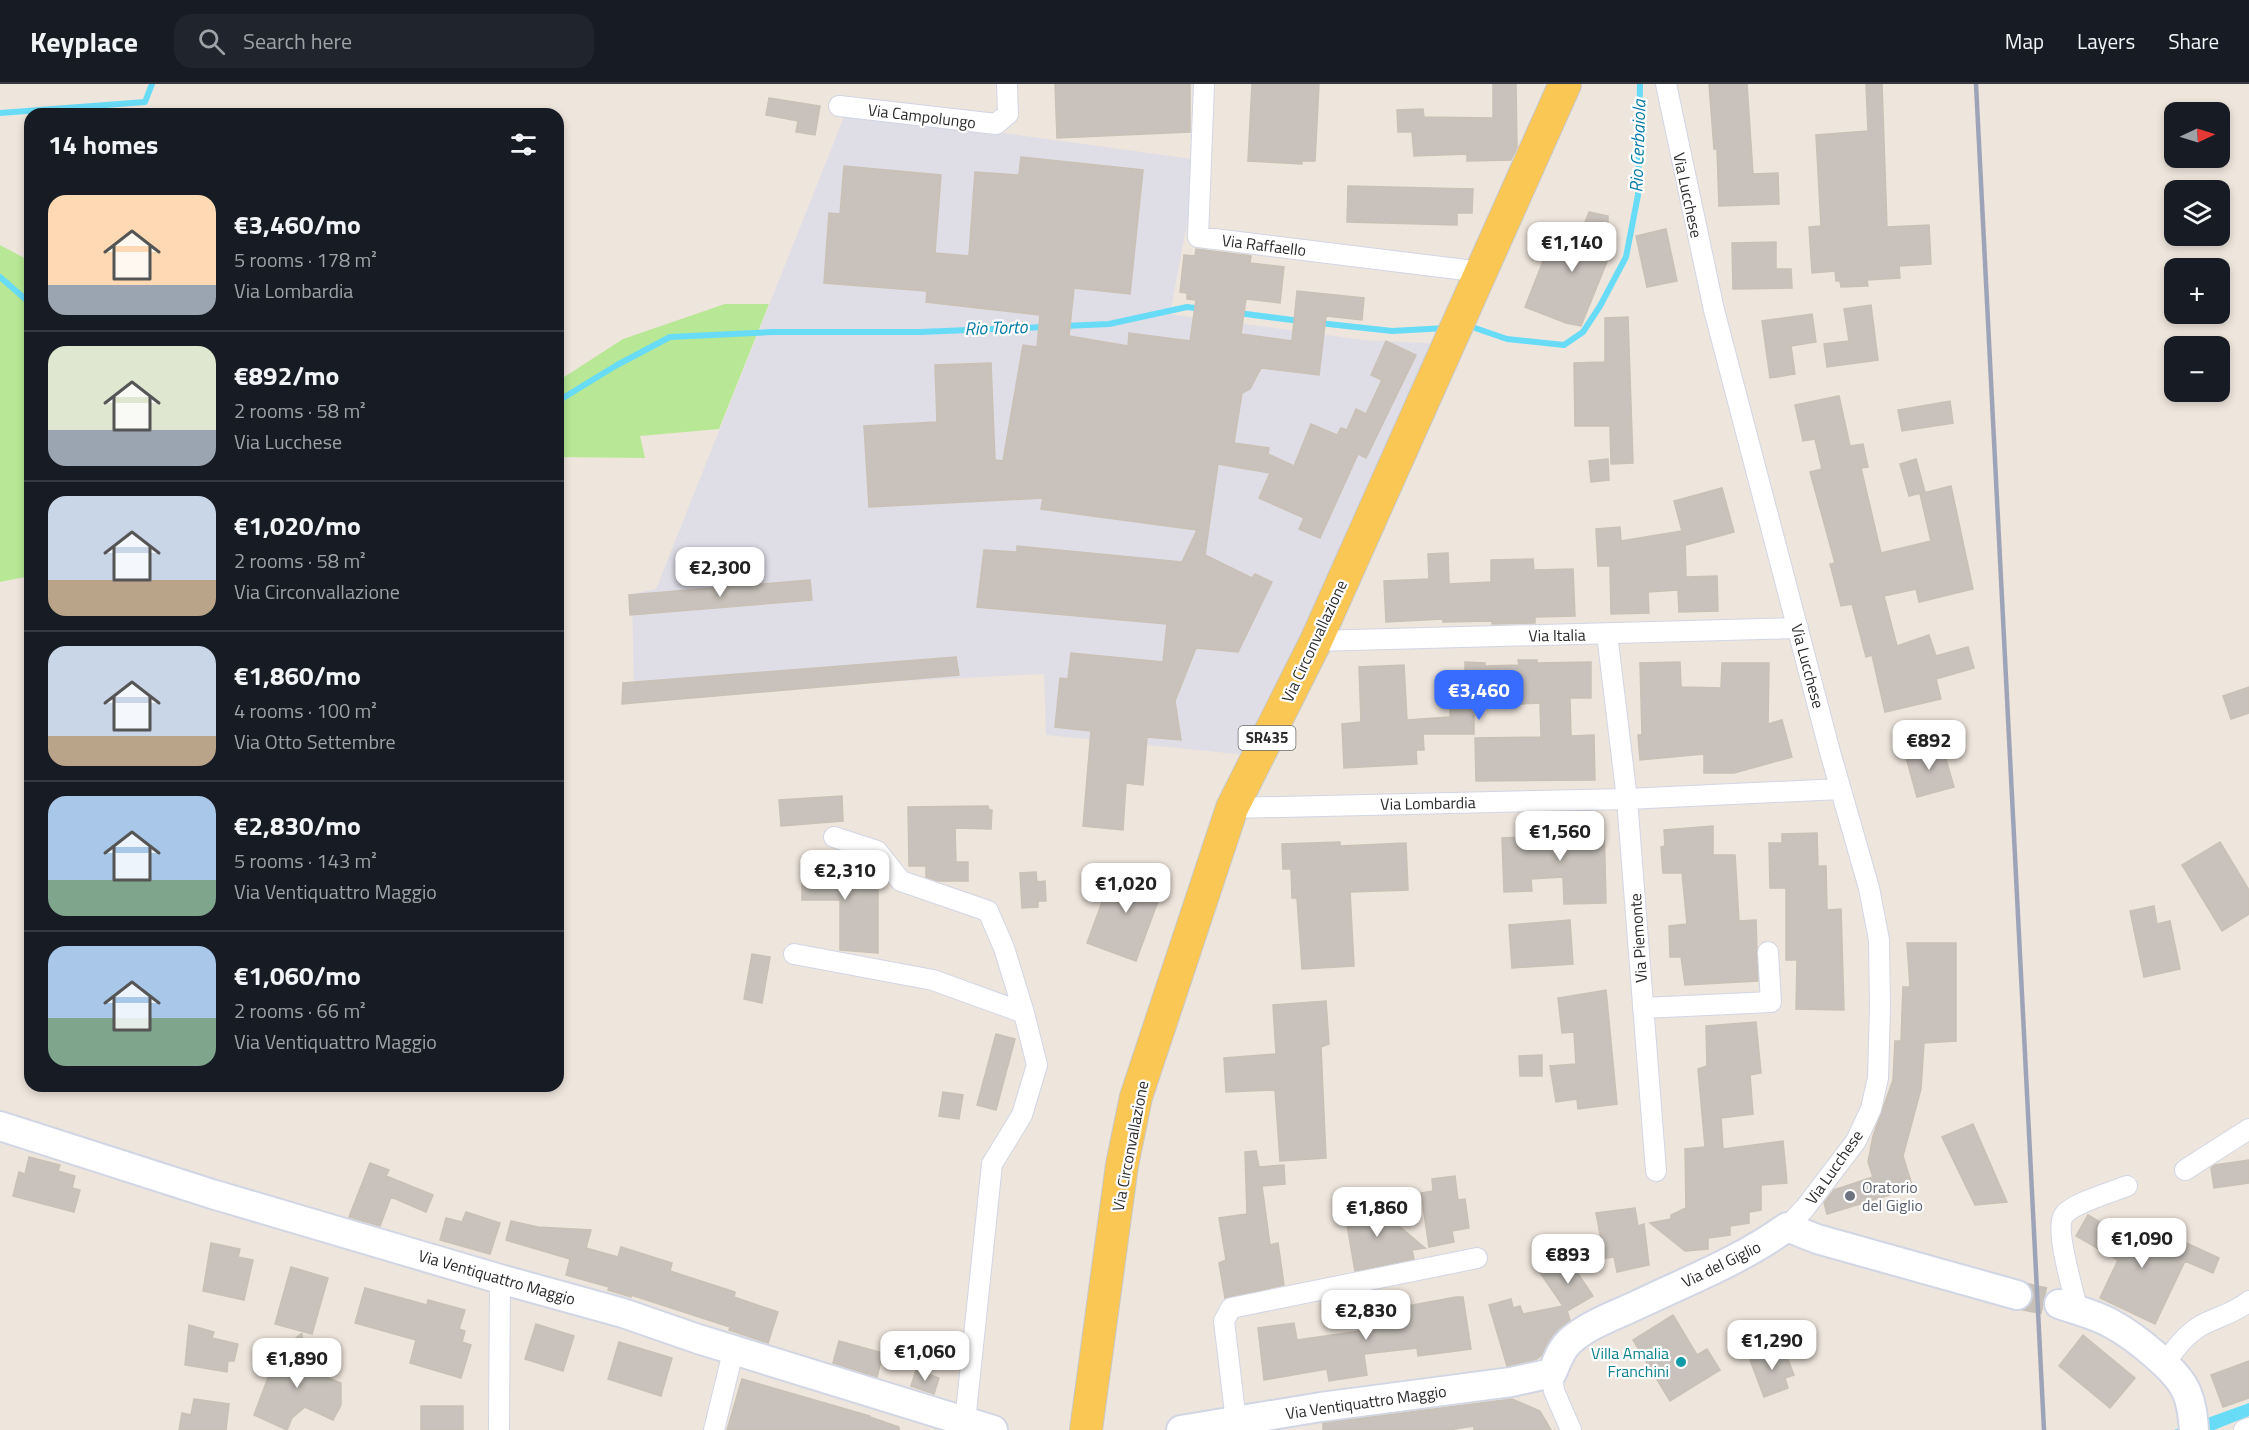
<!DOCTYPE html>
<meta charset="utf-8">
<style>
body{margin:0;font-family:"Titillium Web",sans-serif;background:#20242c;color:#f1f3f6;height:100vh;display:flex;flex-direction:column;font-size:22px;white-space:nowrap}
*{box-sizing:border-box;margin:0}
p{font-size:20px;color:#9ea1a6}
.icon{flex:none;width:33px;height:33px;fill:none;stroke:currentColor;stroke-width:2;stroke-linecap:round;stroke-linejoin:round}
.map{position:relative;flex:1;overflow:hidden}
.sheet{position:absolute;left:24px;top:24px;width:540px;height:984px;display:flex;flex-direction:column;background:#171b24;border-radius:18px;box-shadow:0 3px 9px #0003}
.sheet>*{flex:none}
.needle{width:39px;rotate:86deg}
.fabs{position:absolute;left:2164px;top:18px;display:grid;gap:12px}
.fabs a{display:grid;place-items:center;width:66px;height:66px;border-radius:12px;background:#171b24;box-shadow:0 3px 9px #0003;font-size:30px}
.price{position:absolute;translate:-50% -51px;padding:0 14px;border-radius:12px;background:#fff;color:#222;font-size:20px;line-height:39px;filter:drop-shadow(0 2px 3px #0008)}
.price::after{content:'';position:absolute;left:50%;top:36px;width:18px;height:14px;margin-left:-9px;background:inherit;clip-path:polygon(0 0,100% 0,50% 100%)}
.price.active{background:#386cff;color:#fff}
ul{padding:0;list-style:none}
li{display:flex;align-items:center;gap:18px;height:150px;padding:0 24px}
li+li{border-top:2px solid #363941}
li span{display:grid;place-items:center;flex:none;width:168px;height:120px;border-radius:18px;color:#555}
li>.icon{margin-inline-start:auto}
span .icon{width:72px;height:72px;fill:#fffc;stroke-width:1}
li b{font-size:26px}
h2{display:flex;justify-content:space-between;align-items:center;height:72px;padding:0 24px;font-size:26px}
header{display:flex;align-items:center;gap:36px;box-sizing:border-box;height:84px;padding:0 30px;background:#171b24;border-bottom:2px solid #363941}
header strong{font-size:28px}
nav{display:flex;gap:33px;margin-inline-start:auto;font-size:21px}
.search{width:420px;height:54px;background:#20242c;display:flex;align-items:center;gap:15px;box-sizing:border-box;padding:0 21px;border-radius:18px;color:#9ea1a6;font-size:22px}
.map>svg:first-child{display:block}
</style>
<header>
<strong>Keyplace</strong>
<div class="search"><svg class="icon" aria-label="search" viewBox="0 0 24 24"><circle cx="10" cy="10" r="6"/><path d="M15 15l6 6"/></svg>Search here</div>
<nav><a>Map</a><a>Layers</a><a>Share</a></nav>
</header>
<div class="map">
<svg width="2249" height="1346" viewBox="0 0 2249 1346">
<rect width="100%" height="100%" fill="#eee5dc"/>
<path fill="#dfdde6" d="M844,33L1011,50L1199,76L1170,230L1364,256L1442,260L1258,672L1046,651L1044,590L634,610L632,510L656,505Z"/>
<path fill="#b8e895" d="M0,161L30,177V492L0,498Z
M725,220H769L719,345L640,352L645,374L558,373V297L623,255Z"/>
<path fill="#68dcf7" d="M2249,1319V1332L2214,1346H2174Z"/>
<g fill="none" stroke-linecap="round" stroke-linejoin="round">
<path stroke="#68dcf7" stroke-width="6" d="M0,29L145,18L152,0
M0,193L30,219
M1238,229L1300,237
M1319,239L1392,247L1446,244
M1064,242L1109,240L1187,223L1202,225
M1475,244L1507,255L1564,261L1583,248L1600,222L1626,173L1638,111L1640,0
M558,317L617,281L670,253L772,248H920L1044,243"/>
</g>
<path fill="#c9c2bc" stroke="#c9c1b5" stroke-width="1.5" d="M1055,0H1190V48L1057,54Z
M1252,0H1319L1315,77H1302V80L1248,77Z
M1493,0H1516L1517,63L1511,76L1467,77V70L1414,72L1412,48H1398L1397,26L1423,25L1424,33L1493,34Z
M1709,0H1747L1753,90L1778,89L1779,120L1719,122L1717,65H1714Z
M1866,0H1882L1887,143L1929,141L1931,180L1899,182L1900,194L1867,196L1868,202L1841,203L1840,197H1836L1835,187L1812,189L1809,143L1821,142L1816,51L1868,47Z
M769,14L820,22L815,51L796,48L798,37L766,31Z
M1021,73L1143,86L1130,210L1074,204L1069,252L1128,262L1129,249L1190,257L1196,216L1187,215V209L1180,208L1184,171L1195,172L1196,165L1251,172L1250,179L1284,183L1280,219L1246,215L1241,250L1292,257L1297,207L1364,214L1362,236L1326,232L1319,291L1261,284L1250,305L1242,309L1234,359L1269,364L1268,370L1294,382L1311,340L1337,351L1341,344L1347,346L1356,325L1366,330L1382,296L1371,291L1386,257L1416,271L1366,374L1358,370L1320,454L1299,445L1304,434L1259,414L1270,389L1218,380L1205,471L1252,494L1255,490L1272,498L1238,568L1196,564L1175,617L1181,656L1147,653L1143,701L1126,699L1123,746L1083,742L1091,647L1055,643L1060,594L1068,595L1071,569L1163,578L1167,540L977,523L984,466L1017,468V462L1182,478L1197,446L1041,425L1043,414L869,423L864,342L937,338L935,281L991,279L995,376L1003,377L1023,261L1037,263L1040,231L926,218L927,207L824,199L829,129L840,130L844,82L941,91L935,169L969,172L975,88L1019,91Z
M1348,102L1473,105L1472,129H1457V141L1347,138Z
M1589,128L1608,132V175L1581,242L1566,239L1525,223L1553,152L1576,161Z
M1666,145L1677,197L1647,203L1636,152Z
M1776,158V185H1791L1792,204L1733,205L1732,159Z
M1871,221L1878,276L1827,283L1824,260L1849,257L1844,225Z
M1812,230L1816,258L1791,262L1795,290L1770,294L1762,237Z
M1628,233L1633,379L1611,380L1610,342H1575L1574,279L1605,278V234Z
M1839,312L1850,362L1863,360L1868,383L1861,384L1881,469L1931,457L1920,410L1951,402L1973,505L1919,518L1916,505L1884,512L1897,562L1929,551L1936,572L1968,563L1974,584L1936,595L1941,615L1885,628L1872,571L1866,573L1852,520L1841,522L1830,480L1835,479L1810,388L1822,385L1815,355L1803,357L1795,321Z
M1950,317L1953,339L1902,347L1898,326Z
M1608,375L1609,396L1591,398L1589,377Z
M1916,375L1925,408L1909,412L1900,380Z
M1722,404L1734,448L1686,461L1685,456L1686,493L1717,492L1718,527L1679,528L1678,506L1648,508L1649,529L1611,530L1610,482H1598L1596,445L1620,443L1621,457L1682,447L1674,417Z
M1448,469L1449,500L1491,498V476L1533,475L1534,486L1573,485L1575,532L1535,533V539L1492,540V537L1443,538V535L1386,538L1384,497L1429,495L1428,470Z
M810,496L812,516L630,531L629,511Z
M956,573L959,591L622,620L623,599Z
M1518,576H1537V579L1591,578V614H1570L1571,652L1594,651L1595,696L1476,697L1475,654L1541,653L1540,619L1474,622V650H1423L1424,666H1416L1417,680L1344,684L1342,640L1361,638L1359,583L1404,581L1407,636L1450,633L1451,592L1465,593V578L1485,579V582L1519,581Z
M1680,578L1681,603L1721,604L1722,579H1769L1768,640L1782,636L1792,673L1734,689H1704V670L1640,676L1638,651H1642L1640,579Z
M2249,603V629L2231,635L2223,612Z
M1942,661L1954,703L1917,713L1905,670Z
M842,712L843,737L781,742L779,716Z
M988,722L989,726H992L991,745L955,744L956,778H968V797H938L926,793V782H909L908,723Z
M1604,737L1606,819L1564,820L1563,793L1531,795L1532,807L1504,808L1502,754L1562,751V738Z
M1713,742V771H1735L1739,837L1756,836L1758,897L1685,901L1681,873H1670L1669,842L1687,840L1682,789H1663L1661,763L1665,762L1664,746Z
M1817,749L1818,782H1826L1827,826L1841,825L1844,926L1796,925L1797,876H1786V804H1770L1769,759H1782V750Z
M1340,758V762L1406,759L1408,806L1350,808L1354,882L1302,885L1297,814H1292L1291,785H1283L1282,760Z
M2220,758L2249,806V830L2222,847L2182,781Z
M802,773H843V794H878V869L840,866V816H802Z
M1115,783L1164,801L1136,877L1087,859Z
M1036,788L1037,798L1045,797L1046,817H1038V823L1022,824L1020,789Z
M2154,822L2157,840L2170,837L2180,885L2144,893L2130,827Z
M1570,836L1573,880L1512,884L1509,841Z
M1907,859H1956V957L1924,959L1921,1005L1903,1072L1913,1104L1827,1130L1824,1119L1834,1106L1873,1093L1868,1078L1873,1052L1893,996L1895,957H1901L1903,903H1910Z
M752,870L770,873L762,919L744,915Z
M1606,906L1617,1020L1578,1025L1577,1015L1556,1018L1550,982L1576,980L1574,948L1562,949L1558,914Z
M1326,917L1329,960L1321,963L1326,1074L1280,1077L1275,1006L1226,1008L1224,974L1276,970L1273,921Z
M1756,938L1761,989L1750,991L1753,1030L1721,1034L1723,1065L1783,1057L1787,1099L1761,1101V1126L1749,1128V1139L1730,1142V1151L1708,1154V1165L1685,1167L1650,1139L1671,1135V1131L1686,1124L1685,1065L1705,1063L1698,985L1707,982L1706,942Z
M996,950L1015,955L996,1026L977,1021Z
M1542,971V992H1520L1519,972Z
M943,1008L963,1011L959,1035L939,1032Z
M1973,1040L2007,1118L1975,1121L1942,1053Z
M1256,1067L1259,1083L1284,1081L1285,1100L1262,1102L1270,1161L1278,1159L1284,1201L1225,1214L1219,1179L1226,1176L1219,1134L1247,1130L1245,1068Z
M29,1073L60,1081L58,1087L75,1092L72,1104L80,1106L74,1128L13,1112L19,1088L25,1090Z
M2249,1076V1099L2214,1104L2211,1084L2215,1081Z
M370,1079L389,1086L386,1092L433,1111L426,1128L391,1113L380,1142L349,1133Z
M1455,1092L1458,1116L1465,1115L1469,1144L1452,1147L1454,1158L1429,1163L1421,1109L1433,1107L1432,1095Z
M1343,1118L1374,1121L1425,1164L1412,1166L1414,1175L1355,1187Z
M1635,1124L1638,1142L1644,1140L1649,1181L1617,1188L1614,1173L1571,1179L1593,1212L1567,1227L1570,1236L1554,1250L1541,1272L1535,1276L1507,1282L1489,1221L1511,1215L1513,1224L1520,1222L1523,1230L1563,1222L1534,1180L1558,1164L1601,1155L1596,1129Z
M466,1128L500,1139L490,1170L440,1156L446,1134L462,1138Z
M2088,1131L2127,1154L2162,1170L2171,1152L2219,1174L2213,1189L2185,1177L2155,1240L2100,1214L2118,1176L2076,1152Z
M511,1137L538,1143L591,1146L586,1164L618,1173L621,1163L672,1179L670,1187L735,1208L734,1213L778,1228L768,1259L729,1246L730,1243L631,1211V1213L608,1206L609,1203L566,1191L570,1175L506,1156Z
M211,1159L240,1165L238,1173L253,1176L244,1216L203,1207Z
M291,1183L328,1194L312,1250L275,1240Z
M365,1204L427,1221L428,1216L465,1226L459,1245L465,1247L462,1258L471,1261L461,1294L410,1279L416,1256L355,1239Z
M1456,1213H1463L1471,1265L1418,1272L1417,1264L1364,1270L1367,1291L1329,1297L1327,1285L1264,1296L1258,1244L1294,1239L1297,1256L1388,1243L1385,1226Z
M1673,1231L1697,1271L1707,1265L1720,1286L1670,1317L1633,1256Z
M536,1240L574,1252L563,1287L525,1275Z
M189,1241L214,1248L212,1254L238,1260L234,1277H228L227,1288L185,1281Z
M302,1249L304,1284L341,1299V1321L333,1336L305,1323L292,1334L287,1346L254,1331L277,1270Z
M2083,1251L2135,1294L2110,1324L2059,1282Z
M839,1257L883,1269L877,1293L833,1279Z
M619,1258L672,1274L661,1312L608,1295Z
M1783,1263L1794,1291L1785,1294L1788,1304L1764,1313L1750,1276Z
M2249,1277V1314L2223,1323L2211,1291Z
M916,1286L939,1294L934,1310L911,1302Z
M742,1295L870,1332V1333L899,1343V1346H727Z
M194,1315L229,1320L226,1346H179L182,1329L191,1331Z
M1512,1315L1540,1327L1551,1346H1474V1342L1448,1346H1323V1339Z
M421,1322H463V1346H421Z"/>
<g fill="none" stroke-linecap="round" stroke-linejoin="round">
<path stroke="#c7c0b9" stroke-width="28" stroke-dasharray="28 14" stroke-linecap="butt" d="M2017,1211L2059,1220"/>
<g stroke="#d1d6e5" stroke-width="22">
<path id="street" d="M1204,0L1198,153L1482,188
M1666,0L1714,226L1830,668L1869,804L1879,856L1880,923L1878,994L1871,1025L1856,1057L1805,1124L1787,1143
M839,22L996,40L1008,30L1007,0
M1607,550L1627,715L1656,1087
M1316,557L1798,544
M1232,724L1627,715L1840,705
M834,753L877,767L901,797L988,827L1004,864L1024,929L1037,981L1022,1031L992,1080L965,1338
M794,870L933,896L1024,929
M1643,924L1771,918L1768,868
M2185,1086L2249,1045
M2078,1227C2074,1210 2054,1144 2064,1131C2073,1119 2112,1108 2127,1102
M2165,1279C2175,1265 2186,1250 2202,1241C2217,1233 2235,1229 2249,1217
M1552,1289L1554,1307L1571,1346
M1236,1337L1224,1237L1231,1224L1477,1174
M499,1346L500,1195
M714,1346L734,1264
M2244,1346L2249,1344"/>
</g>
<g stroke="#d1d6e5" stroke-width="32">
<path id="secondary" d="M0,1042L212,1110L500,1195L623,1229L698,1255L993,1346
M2059,1220C2076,1226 2097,1231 2112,1240C2134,1252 2178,1286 2187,1309C2192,1321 2193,1333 2194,1346
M1181,1346L1321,1323L1511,1298L1552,1289C1557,1278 1560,1266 1570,1257C1588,1241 1613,1232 1635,1222C1687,1197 1740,1177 1787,1143L1817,1155L2017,1211"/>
</g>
<g stroke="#c8c8c8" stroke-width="34">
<path id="primary" d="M1086,1346L1122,1081L1136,1013L1232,724L1316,557L1565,0"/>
</g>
<use href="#street" stroke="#fff" stroke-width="20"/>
<use href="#secondary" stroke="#fff" stroke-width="28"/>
<use href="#primary" stroke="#fac754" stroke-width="32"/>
<path stroke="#9ea4b7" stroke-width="4.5" d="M1976,0L2044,1346"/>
</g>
<circle fill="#6b7280" stroke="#fff" stroke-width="2" cx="1850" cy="1112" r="6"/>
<circle fill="#0f9aa8" stroke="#fff" stroke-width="2" cx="1681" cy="1278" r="6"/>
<g text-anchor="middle" stroke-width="4.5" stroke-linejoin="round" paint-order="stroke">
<rect fill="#fff" stroke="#6b6b6b" stroke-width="1.5" x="1238.5" y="642" width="57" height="24" rx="4.5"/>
<g font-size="15" font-weight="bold" fill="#2b2b2b">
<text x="1267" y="659">SR435</text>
</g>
<g font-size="16" fill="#2b2b2b" stroke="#fff">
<text transform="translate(922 32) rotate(7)" y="6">Via Campolungo</text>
<text transform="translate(1688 111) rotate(78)" y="6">Via Lucchese</text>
<text transform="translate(1264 161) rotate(7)" y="6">Via Raffaello</text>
<text transform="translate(1557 551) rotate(-1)" y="6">Via Italia</text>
<text transform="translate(1314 557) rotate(-65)" y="6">Via Circonvallazione</text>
<text transform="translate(1808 582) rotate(75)" y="6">Via Lucchese</text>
<text transform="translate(1428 719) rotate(-1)" y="6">Via Lombardia</text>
<text transform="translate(1638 854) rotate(-94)" y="6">Via Piemonte</text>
<text transform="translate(1130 1062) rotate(-79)" y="6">Via Circonvallazione</text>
<text transform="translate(1834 1083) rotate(-55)" y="6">Via Lucchese</text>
<text transform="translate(1721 1180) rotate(-26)" y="6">Via del Giglio</text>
<text transform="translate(497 1193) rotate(16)" y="6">Via Ventiquattro Maggio</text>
<text transform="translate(1366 1318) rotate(-8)" y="6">Via Ventiquattro Maggio</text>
</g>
<g font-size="16" fill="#5b616d" stroke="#fff" text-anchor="start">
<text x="1862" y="1109">Oratorio<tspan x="1862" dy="18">del Giglio</tspan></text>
</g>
<g font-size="16" fill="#0d838f" stroke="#fff" text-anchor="end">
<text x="1669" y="1275">Villa Amalia<tspan x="1669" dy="18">Franchini</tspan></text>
</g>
<g font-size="18" font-style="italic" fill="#047ba6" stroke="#fff">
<text transform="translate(1638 62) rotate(-88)" y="6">Rio Cerbaiola</text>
<text transform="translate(996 244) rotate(-2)" y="6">Rio Torto</text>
</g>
</g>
</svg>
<div class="fabs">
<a><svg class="needle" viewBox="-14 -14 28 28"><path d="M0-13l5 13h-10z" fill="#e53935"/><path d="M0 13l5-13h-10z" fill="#9ea1a6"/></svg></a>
<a><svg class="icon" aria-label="layers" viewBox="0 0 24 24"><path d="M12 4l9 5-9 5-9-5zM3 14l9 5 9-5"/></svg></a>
<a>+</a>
<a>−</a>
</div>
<b class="price" style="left:1572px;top:189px">€1,140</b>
<b class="price" style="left:720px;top:514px">€2,300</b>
<b class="price active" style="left:1479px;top:637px">€3,460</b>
<b class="price" style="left:1929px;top:687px">€892</b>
<b class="price" style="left:1560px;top:778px">€1,560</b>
<b class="price" style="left:845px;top:817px">€2,310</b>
<b class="price" style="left:1126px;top:830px">€1,020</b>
<b class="price" style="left:1377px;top:1154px">€1,860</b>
<b class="price" style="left:2142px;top:1185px">€1,090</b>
<b class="price" style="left:1568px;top:1201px">€893</b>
<b class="price" style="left:1366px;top:1257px">€2,830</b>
<b class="price" style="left:1772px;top:1287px">€1,290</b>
<b class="price" style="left:925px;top:1298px">€1,060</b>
<b class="price" style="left:297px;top:1305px">€1,890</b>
<section class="sheet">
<h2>14 homes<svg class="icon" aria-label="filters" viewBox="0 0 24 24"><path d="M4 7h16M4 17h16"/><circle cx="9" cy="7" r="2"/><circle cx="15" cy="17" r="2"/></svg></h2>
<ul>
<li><span style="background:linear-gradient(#ffd9b3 75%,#9aa5b1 0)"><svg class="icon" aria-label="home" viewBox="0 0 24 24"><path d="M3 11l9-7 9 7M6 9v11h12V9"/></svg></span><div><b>€3,460/mo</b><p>5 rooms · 178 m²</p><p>Via Lombardia</p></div></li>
<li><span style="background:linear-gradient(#dfe7d0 70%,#9aa5b1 0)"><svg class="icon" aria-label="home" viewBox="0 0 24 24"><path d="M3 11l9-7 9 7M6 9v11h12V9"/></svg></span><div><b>€892/mo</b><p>2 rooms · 58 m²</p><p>Via Lucchese</p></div></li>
<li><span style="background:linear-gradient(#c9d6e8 70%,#b9a48a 0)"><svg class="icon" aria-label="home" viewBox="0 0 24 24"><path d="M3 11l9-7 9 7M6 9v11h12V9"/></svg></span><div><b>€1,020/mo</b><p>2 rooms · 58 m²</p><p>Via Circonvallazione</p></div></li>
<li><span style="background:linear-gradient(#c9d6e8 75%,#b9a48a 0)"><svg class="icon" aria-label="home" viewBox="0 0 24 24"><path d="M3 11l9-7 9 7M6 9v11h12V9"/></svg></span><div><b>€1,860/mo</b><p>4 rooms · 100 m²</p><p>Via Otto Settembre</p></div></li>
<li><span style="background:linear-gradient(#a9c7e8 70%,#7fa58c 0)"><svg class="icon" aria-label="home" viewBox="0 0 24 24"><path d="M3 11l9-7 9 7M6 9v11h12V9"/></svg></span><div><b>€2,830/mo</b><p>5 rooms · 143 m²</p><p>Via Ventiquattro Maggio</p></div></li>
<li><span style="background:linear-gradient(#a9c7e8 60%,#7fa58c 0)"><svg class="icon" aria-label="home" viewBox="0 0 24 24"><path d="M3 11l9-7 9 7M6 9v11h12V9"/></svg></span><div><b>€1,060/mo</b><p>2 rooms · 66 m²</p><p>Via Ventiquattro Maggio</p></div></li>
</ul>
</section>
</div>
